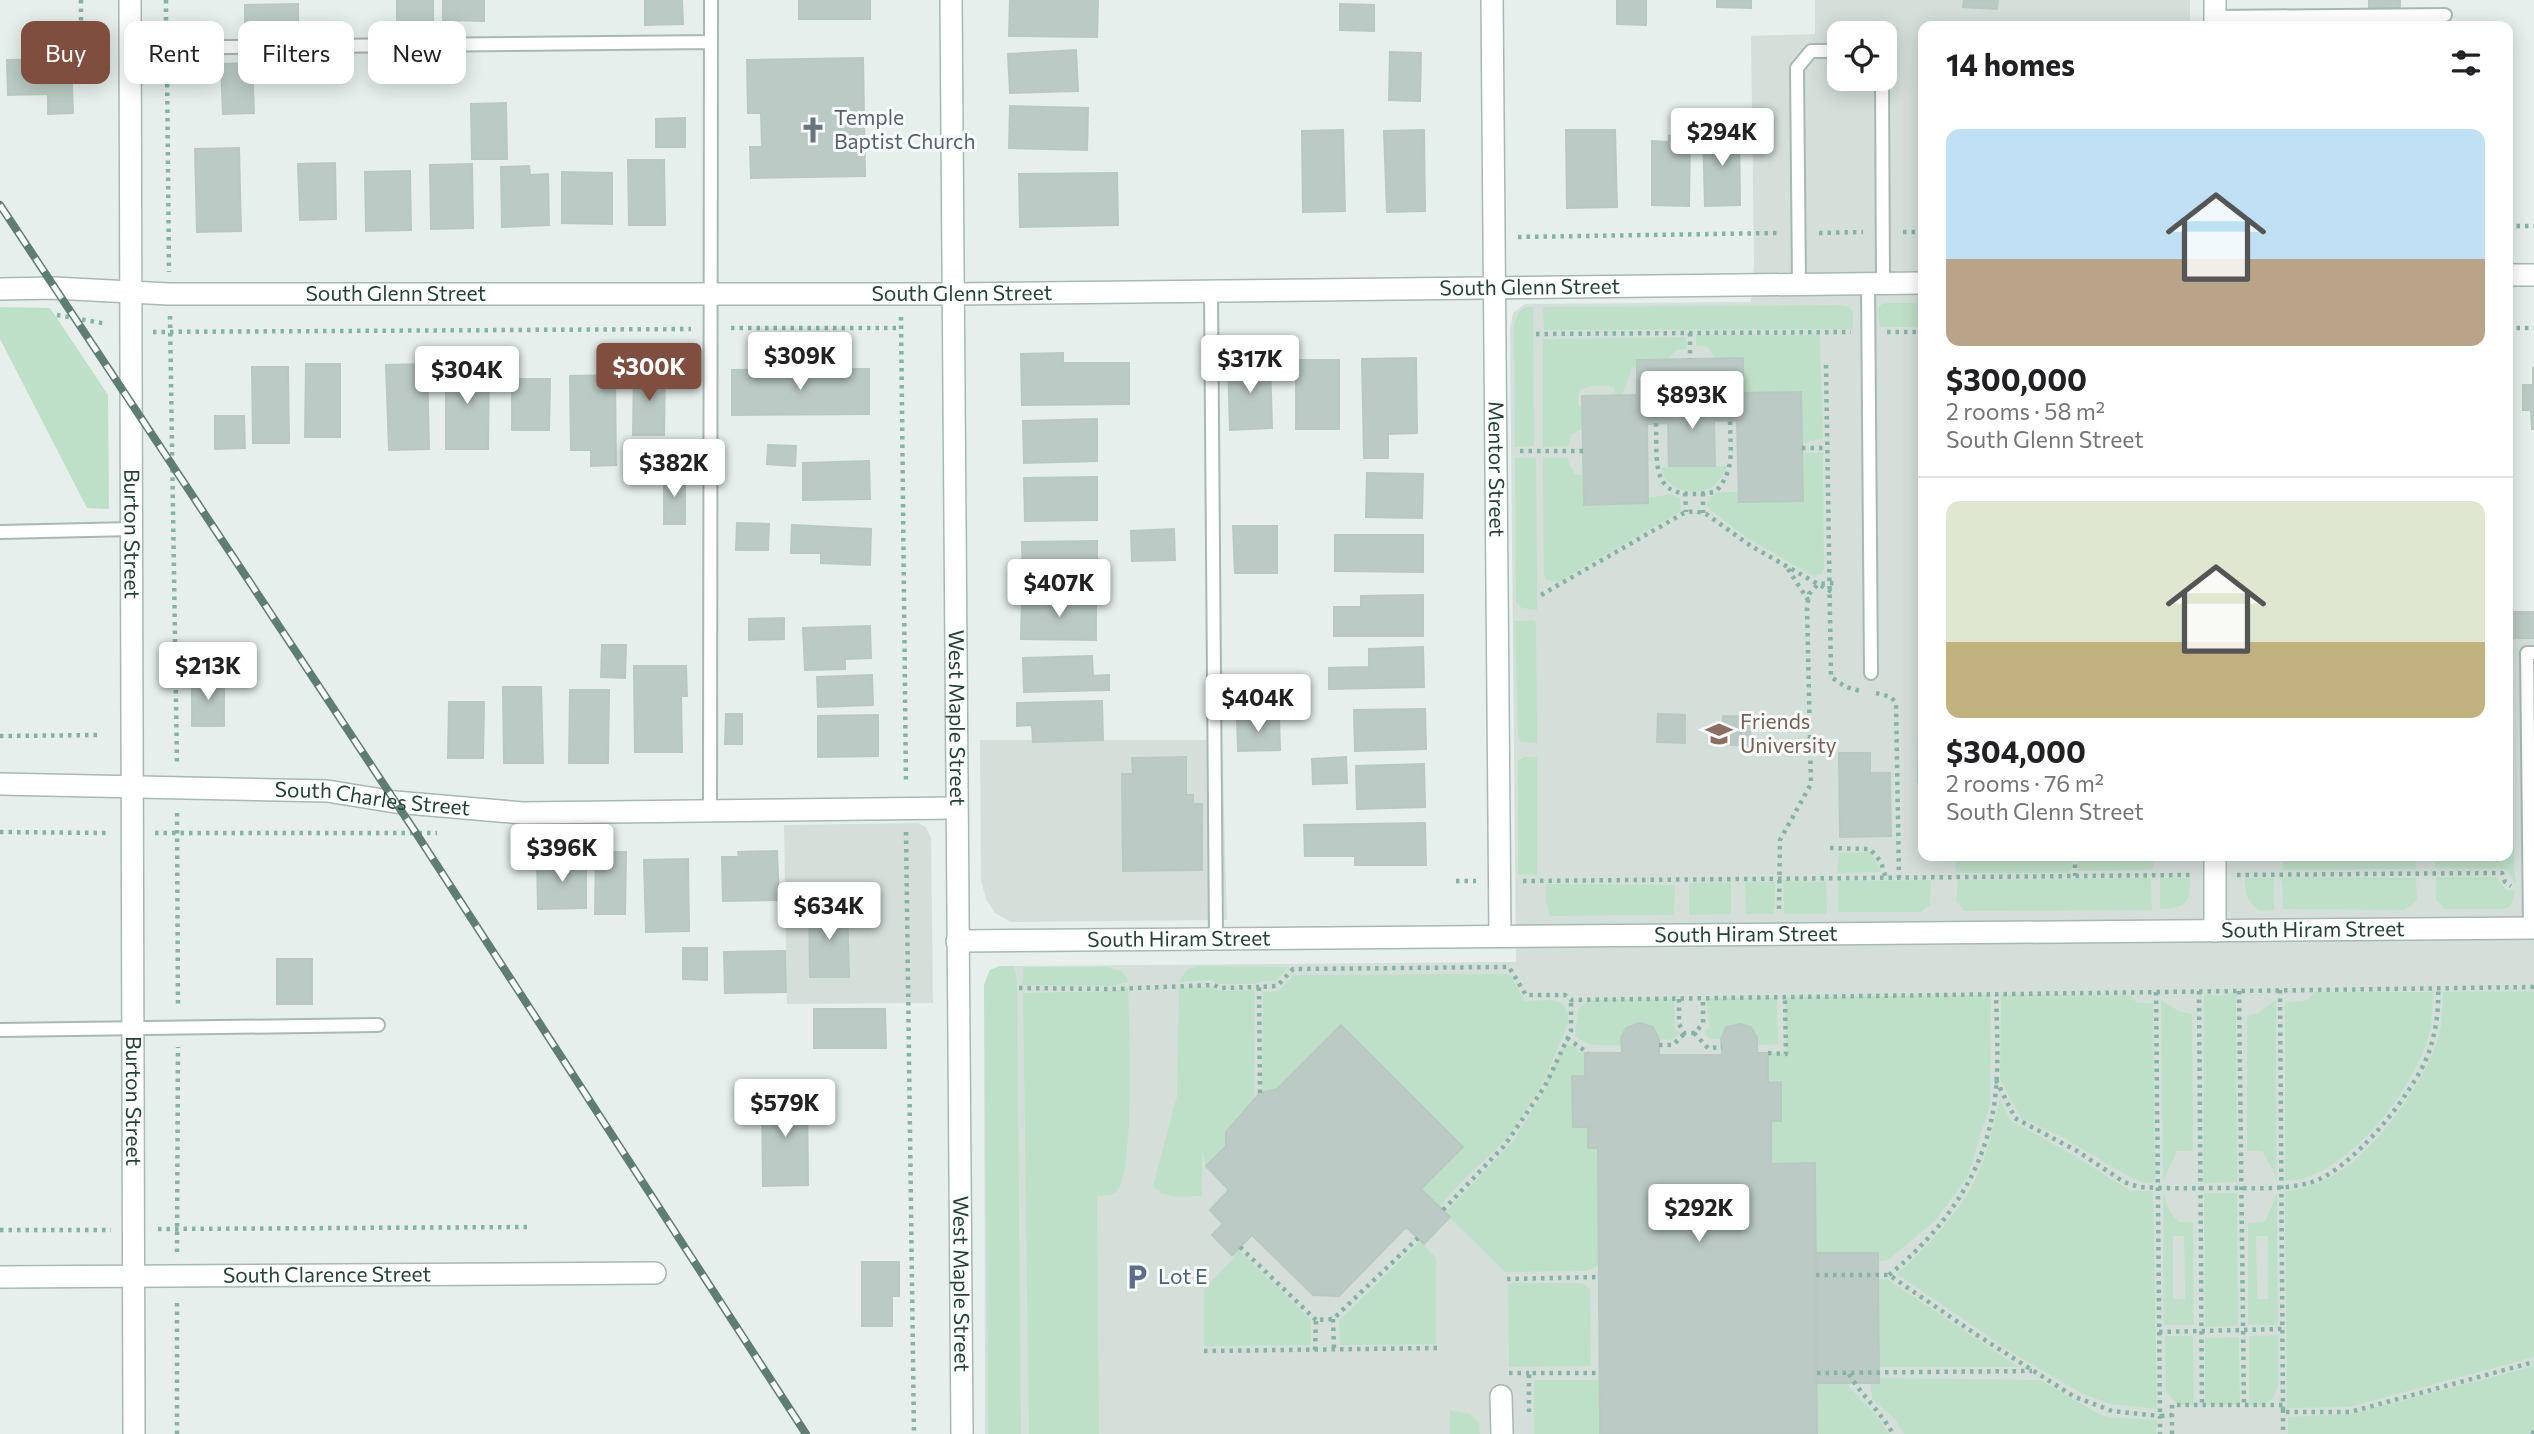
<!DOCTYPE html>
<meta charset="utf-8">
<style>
body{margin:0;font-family:Commissioner,sans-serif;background:#f6f6f6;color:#202124;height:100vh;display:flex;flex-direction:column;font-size:26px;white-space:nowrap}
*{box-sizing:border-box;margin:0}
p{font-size:23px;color:#757577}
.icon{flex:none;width:38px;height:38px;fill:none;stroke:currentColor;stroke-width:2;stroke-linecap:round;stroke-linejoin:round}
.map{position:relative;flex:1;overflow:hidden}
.drawer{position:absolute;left:1918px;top:21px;width:595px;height:840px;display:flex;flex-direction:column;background:#fff;border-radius:14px;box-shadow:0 4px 18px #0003}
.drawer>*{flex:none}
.top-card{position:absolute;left:21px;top:21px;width:665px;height:63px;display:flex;gap:14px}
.buttons{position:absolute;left:1827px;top:21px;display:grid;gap:14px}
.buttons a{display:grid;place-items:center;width:70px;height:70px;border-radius:14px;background:#fff;box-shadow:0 4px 18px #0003;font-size:35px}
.price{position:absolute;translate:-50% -60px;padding:0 16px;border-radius:7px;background:#fff;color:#222;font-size:23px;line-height:46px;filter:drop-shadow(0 2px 4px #0008)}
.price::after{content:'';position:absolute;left:50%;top:42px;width:21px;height:16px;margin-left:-10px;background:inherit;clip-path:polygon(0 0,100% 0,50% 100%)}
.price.current{background:#7f4e3f;color:#fff}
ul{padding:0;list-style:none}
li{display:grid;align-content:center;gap:14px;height:371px;padding:0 28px}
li+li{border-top:2px solid #e0e0e0}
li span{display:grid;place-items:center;height:217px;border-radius:14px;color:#555}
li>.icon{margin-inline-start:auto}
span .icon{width:126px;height:126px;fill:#fffc;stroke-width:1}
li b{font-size:30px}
h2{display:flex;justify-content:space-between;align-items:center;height:84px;padding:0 28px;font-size:30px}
.tag{padding:0 24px;border-radius:14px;background:#fff;box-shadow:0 4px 18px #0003;font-size:24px;line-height:63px}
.tag.current{background:#7f4e3f;color:#fff}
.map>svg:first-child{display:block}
</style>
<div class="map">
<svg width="2534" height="1434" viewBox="0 0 2534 1434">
<rect width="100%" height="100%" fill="#e6efeb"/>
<path fill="#d4dfda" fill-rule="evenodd" d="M1815,0H2190V26H1923V856H2508V612H2534V1434H985L984,985L990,970L1000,966L1516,962L1510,329L1513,313L1525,304L1751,302L1754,264L1751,36L1815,34ZM1839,33H1885V79H1839Z
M980,740H1222L1227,920L1011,922L995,913L986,899L981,880Z
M918,823L926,827L931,838L933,1003L787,1004L784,825Z"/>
<path fill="#bfe0c8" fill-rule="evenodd" d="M1889,303H1923V327H1880L1877,309L1882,304Z
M1839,305L1847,306L1853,312V329L1544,330L1543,307Z
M0,307L50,308L108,395L109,509L87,508L0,339Z
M1526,307H1533L1534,446L1515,447L1514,324L1519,312Z
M1696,335H1820L1823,439L1802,443L1801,392L1743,393L1742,358L1714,359C1711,348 1706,345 1696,346Z
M1686,337L1687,349L1677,350L1668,359L1637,360V367L1632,368L1622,396H1616L1614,388C1603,383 1589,385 1579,391L1578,405L1583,409V428L1572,434L1568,446L1543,447V339Z
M1802,453H1823L1824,569L1822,574L1813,576L1746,537L1708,508L1707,502C1714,490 1726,492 1739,492V501Z
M1515,458H1536L1537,610L1522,608L1516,602Z
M1543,458H1568L1569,464L1575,474L1584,476V505L1648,503V498L1671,494L1680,498L1681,511L1558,582L1546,580L1544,576Z
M1727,466C1723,474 1719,483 1710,488C1693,497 1662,489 1662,467Z
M1534,620L1536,623L1537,743L1521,742L1518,735L1515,621Z
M2512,621L2514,865L2516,883L2511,878L2507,869L2435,868V856H2508V622Z
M1524,757H1537V875L1518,874V761Z
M1870,852L1882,872L1837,873L1839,853Z
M1955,856H2073L2072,869L2069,873H1960L1956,872Z
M2078,856H2153V867L2151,870L2078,871Z
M2283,856H2416V869L2283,870Z
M2282,877L2416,878L2417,901L2405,910L2283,909Z
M2436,877H2497L2506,890H2515L2512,903L2509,907L2503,909H2444L2436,900Z
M2151,878L2152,910L1964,911L1956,901L1958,880Z
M2160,878H2190C2190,904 2186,908 2160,909Z
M2245,878H2274V910L2260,911C2247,902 2244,893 2245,878Z
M1931,880L1930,905L1921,912H1838V881Z
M1783,881L1826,882L1827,911L1825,914H1784Z
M1731,882V914L1689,915V883Z
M1745,882H1775V907L1773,914H1746Z
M1546,884L1675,885L1674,915L1550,916L1546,900Z
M1000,966H1014L1017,980L1021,1434H988L984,985L990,970Z
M1199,966L1288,967L1276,981H1262L1255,984H1220L1210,980L1179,982L1187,969Z
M1024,967H1108L1121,971L1128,979L1127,982L1112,986L1022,985Z
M1506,974L1511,976L1525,1001L1552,1000L1563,1004L1568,1013V1024L1542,1085L1508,1138L1466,1177L1439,1207L1421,1189L1463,1146L1341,1025L1277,1089L1262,1092L1263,992L1278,991L1294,975Z
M1210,987L1220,991L1255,990L1254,1100L1226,1146L1206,1166L1202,1151V1196C1186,1196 1164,1200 1153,1186L1177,1096L1179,988Z
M1128,988C1129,1023 1135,1170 1117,1191C1112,1197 1104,1195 1097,1196L1099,1434H1029L1023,993L1113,991Z
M2239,991L2236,1000L2237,1182L2203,1183L2204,993L2219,996Z
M2534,991V1357L2349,1407L2287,1408L2285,1191C2303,1189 2320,1183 2336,1174C2376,1150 2431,1076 2440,1030C2443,1018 2442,1005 2443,992Z
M2314,992H2433C2432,1006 2433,1022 2429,1035C2415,1088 2345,1181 2285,1181V1003L2308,1000Z
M1991,995L1990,1104L1968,1176L1935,1221L1888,1260L1878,1262V1253H1816L1815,1164H1771V1121L1780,1082L1768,1083V1053H1786L1785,997Z
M2001,995H2131L2136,1002L2153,1004L2155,1182L2145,1183L2133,1179L2062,1137L2021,1118L2000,1079Z
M1707,998H1777L1778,1044L1757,1045V1038L1751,1027L1740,1024L1726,1027L1721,1039H1710L1704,1033L1709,1027Z
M1674,999L1675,1029L1680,1033L1673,1040L1659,1039L1653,1027L1640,1023L1626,1028L1621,1038L1622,1046C1606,1045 1585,1048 1575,1035L1578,1009L1589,1000Z
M2161,1000L2180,1012L2192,1014L2193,1151H2177L2163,1181Z
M2276,1000V1179L2272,1168L2262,1151H2247V1016L2258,1013Z
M1576,1045L1578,1052L1585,1053V1076L1572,1077L1573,1127H1588V1148H1598V1266L1587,1271L1505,1272L1445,1213L1514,1140L1547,1086V1081L1563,1047Z
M2000,1098L2010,1120L2078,1158L2130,1191H2153L2157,1409L2110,1404L2083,1394L2013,1353L1897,1274C1927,1247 1967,1205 1981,1167C1990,1145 1994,1120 2000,1098Z
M2163,1193L2170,1212L2179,1222H2193L2194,1325H2164ZM2173,1236H2184L2185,1299H2173Z
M2204,1193H2237L2238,1326L2205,1327Z
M2277,1193L2278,1325H2248V1223L2265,1222ZM2256,1236H2268V1299H2257Z
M1420,1241L1436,1258V1344L1340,1345L1339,1321Z
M1238,1249L1311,1320V1345L1204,1346V1289L1234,1258L1232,1255Z
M1878,1279H1887L2019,1367H1879Z
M1508,1283H1582L1590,1289L1591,1366L1509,1367Z
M2278,1335V1386L2273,1398L2264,1405H2249V1336Z
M2165,1336H2193L2194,1405H2178L2166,1392Z
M2239,1337L2240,1405H2205V1338Z
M2534,1366V1427L2528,1434H2288V1417L2351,1414Z
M1879,1378L2040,1380L2101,1415L2117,1418L2157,1420L2156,1434H1904L1895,1419L1872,1399L1871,1383Z
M1534,1380H1599L1600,1434H1534Z
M1816,1383H1846C1861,1401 1878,1414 1889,1434H1817Z
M1450,1410L1469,1414L1479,1422L1480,1434H1450Z"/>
<path fill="#bbcac4" stroke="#b8c9c2" stroke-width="2" d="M397,0H433V26H397Z
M443,0H484V21L443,20Z
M645,0H682L683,24L645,25Z
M799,0H870V19H799Z
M1010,0H1098L1097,37L1009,36Z
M1617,0H1646V25L1617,24Z
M1717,0H1751V8L1717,7Z
M1964,0H1998L1997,9L1963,7Z
M2369,0H2400V8H2369Z
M298,4V32L245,33V5Z
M1340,4L1374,5V31L1340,30Z
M1076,50L1078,91L1010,93L1008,54Z
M1390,52L1421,53L1420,101L1389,100Z
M863,58L865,176L751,178L750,147H762L761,113H748L747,60Z
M71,59L73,113L48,114V94L8,95L7,60Z
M252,63L254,113L223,114L221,64Z
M506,103L507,159H472L471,104Z
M1010,106L1088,108L1087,150L1009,148Z
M685,118V147H656V119Z
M1343,130L1345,211L1303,212L1302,131Z
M1424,130L1425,211L1387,212L1384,131Z
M1566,130H1615L1617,207L1567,208Z
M1703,131H1739L1740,205L1705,206Z
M1669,136H1690L1689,206L1652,205V141L1669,142Z
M239,148L241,231L197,232L195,149Z
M628,160H664L665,225H629Z
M335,163L336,219L300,220L298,164Z
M472,164L473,228L431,229L430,165Z
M529,166L530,175L548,174L549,225L502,227L501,167Z
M410,171L411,230L366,231L365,172Z
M562,172L612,173V224L562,223Z
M1117,173L1118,225L1020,227L1019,174Z
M1063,353V363H1129V404L1022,405L1021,354Z
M1416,358L1417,433L1388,434V458H1364L1362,359Z
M1743,358V393L1801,392L1803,501L1739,502L1737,421H1714L1715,466H1669L1668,423L1647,424L1648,503L1584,505L1582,396L1637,395V360Z
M1270,360L1272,428L1230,430L1228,362Z
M1296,360H1339V429H1296Z
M306,364H340V437H305Z
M427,364L429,449L389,450L386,365Z
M446,364H489L488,449H446Z
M252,367H288L289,443H253Z
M2533,368H2534V429H2532L2531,410H2523V385H2533Z
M869,369V414L732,415V370Z
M634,370L665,371L664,435H633Z
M615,375L616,465L591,466V450H571L570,376Z
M512,379H550L549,430H512Z
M215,416H244L245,448L215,449Z
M1097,419V461L1024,463L1023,421Z
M768,445L796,446L795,466L767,464Z
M869,461L870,499L803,500V463Z
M1367,473L1423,474L1422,518L1366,517Z
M664,474L685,475V524H664Z
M1097,477V520L1025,521L1024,478Z
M737,523L769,524L768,550H736Z
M792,525L871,529L870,565L821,563V553H791Z
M1233,526H1277V573H1235Z
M1174,529L1175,560L1132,561L1131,531Z
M1335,535H1423V572L1335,571Z
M1097,541V578L1023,580L1022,542Z
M1423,595V636H1334V607H1361V596Z
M1022,597L1096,599V640L1021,639Z
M2511,612H2534V638H2511Z
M784,618V639L749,640V619Z
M870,626L871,658L845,659V669L805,670L803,628Z
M602,645H626L625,678L601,677Z
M1423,647L1424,687L1329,689V668L1369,667V649Z
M1092,656L1093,676L1109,675V690L1024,692L1023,658Z
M634,666H686L687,696H681L682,752H635Z
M872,675L873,705L818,707L817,677Z
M192,679H224V726H192Z
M503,687H541L543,763H504Z
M570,690H609L608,763H569Z
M1102,701L1103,740L1033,742L1032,725L1017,726V703Z
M449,702H484L483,758H448Z
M1425,709L1426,749L1355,751L1354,710Z
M726,714H742V744H725Z
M1658,714L1685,715V743L1657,742Z
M878,715V756L818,757V716Z
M1723,716L1751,717L1750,746L1722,744Z
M1237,717H1279L1280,750L1238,751Z
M1919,738H1923V782H1918Z
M1839,753H1870V773H1890L1891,836L1840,837Z
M1186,757V795H1193V804H1202V870L1123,871L1122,774H1133L1132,758Z
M1346,757L1347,783L1313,784L1312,759Z
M1424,764L1425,807L1357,809L1356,766Z
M1425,823L1426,865H1355V856H1305L1304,825Z
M777,851L779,900L723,901L722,857H739L738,852Z
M596,852H626L625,914H595Z
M688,859L689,931L646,932L644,860Z
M586,860V908L538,909L537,861Z
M847,907L849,977H810L809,908Z
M683,948H707V980L683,979Z
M785,951L786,992L725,993L724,952Z
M277,959H312V1004H277Z
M814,1009H885L886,1048H814Z
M1640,1023L1653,1027L1659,1039V1055H1722L1721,1039L1726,1027L1740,1024L1751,1027L1757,1038V1053H1768V1083L1781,1082V1121H1771V1164L1815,1163L1817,1434H1600L1598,1148H1588V1127H1573L1572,1076H1585V1053H1622L1621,1038L1626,1028Z
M1341,1025L1463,1147L1421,1189L1450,1217L1424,1244L1406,1227L1339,1296L1313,1295L1252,1235L1232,1255L1212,1235L1223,1224L1210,1210L1229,1190L1206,1166L1226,1146V1132L1260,1093L1277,1089Z
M807,1092L808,1185L763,1186L762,1093Z
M1816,1253H1878L1879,1383H1816Z
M862,1262H899V1296H892V1326H862Z"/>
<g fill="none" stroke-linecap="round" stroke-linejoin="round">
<g stroke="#a8b8b2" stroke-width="16">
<path id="lane" d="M2215,17L2445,15
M130,48L711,42
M1882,79L1883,283
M1868,283L1871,673
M1799,284L1797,68L1811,51H1839
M1211,291L1216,939
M0,532L132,529
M710,811L711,0
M2530,928L2527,653H2534
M0,1030L378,1025"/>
</g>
<g stroke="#a8b8b2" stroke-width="24">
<g id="street">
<path id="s1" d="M130,0L134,1434"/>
<path id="s2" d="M1492,0L1500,936"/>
<path d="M2215,0V26"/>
<path d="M2508,275H2534"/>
<path id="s3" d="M0,289L54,288L169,294H953L1923,283"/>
<path id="s4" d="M0,784L327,791L395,802L523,813L956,808"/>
<path d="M2215,856V931"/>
<path id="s5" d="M957,941L2534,928"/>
<path id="s6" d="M0,1277L655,1273"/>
<path d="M1501,1396L1502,1434"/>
</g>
</g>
<g stroke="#a4bbb3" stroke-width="24">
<g id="secondary">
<path id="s7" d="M951,0L962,1434"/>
</g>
</g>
<path stroke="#86b3a5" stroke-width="4.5" stroke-dasharray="3.5 5" stroke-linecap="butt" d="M81,0V38
M166,0V27
M167,67L169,272
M2508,226H2534
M1903,232H1923
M1819,233L1863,232
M1518,237L1779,233
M57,315L107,324
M170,316L177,766
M901,317L906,784
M731,328H901
M2508,328H2534
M153,332L691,329
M1887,332H1923
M1690,333V359
M1536,334L1851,332
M1826,365L1831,677L1846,687L1860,691
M1656,423C1657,473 1651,502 1715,492C1736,470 1730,449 1730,421
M1802,448H1827
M1520,451H1583
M1685,493L1686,512
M1703,493V513
M1788,569L1808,600
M1541,595L1684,513L1695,511L1706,514L1751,546L1832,592
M1876,693L1891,697L1896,703L1899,878
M0,736L101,735
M177,813L178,1007
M0,832L108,833
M906,832L914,1434
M155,833H437
M1830,848L1870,849L1881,862L1886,878
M2075,856V876
M2237,875L2502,873L2505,882L2511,886
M1456,881H1476
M1523,881L2190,875
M1779,909L1780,840L1811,784L1807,608L1809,594L1818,584L1835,583
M1019,988L1113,989L1214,985L1220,988L1259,987
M2280,990L2283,1412H2350L2534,1362
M2199,991L2202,1405
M2239,991L2244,1405
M2156,992L2160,1416L2172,1415
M1679,999V1024L1684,1033H1695L1703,1023V998
M1694,1033L1708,1048L1722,1047
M1567,1038L1588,1053
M1659,1045H1673L1685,1033
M1768,1053L1786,1054L1785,997
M1996,1080L2015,1118L2077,1151L2124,1182L2139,1187C2169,1189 2199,1188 2230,1188C2256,1188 2283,1190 2309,1183C2351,1172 2415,1092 2429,1052C2436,1031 2439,1010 2438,988
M1260,1093L1259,987L1277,986L1293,969L1509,967L1526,995H1565L1571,1000L2534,987
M1443,1210L1505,1145L1545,1086L1571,1031V1000
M158,1229L531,1227
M0,1230H111
M1240,1247L1316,1320
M177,1252L178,1047
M1816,1275H1889L1977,1335L2073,1396L2112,1411L2160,1416V1434
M1889,1275C1939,1234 1979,1182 1992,1117C2000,1078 1997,1035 1996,995
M1507,1279L1598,1277
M1333,1319L1334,1349
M2159,1332L2282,1329
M1315,1350L1316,1320L1333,1319L1418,1238
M1204,1351L1437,1348
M1509,1373H1529
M1817,1373L2032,1371
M1849,1374C1862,1396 1881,1412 1893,1434
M1529,1412V1373H1599
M177,1434V1299
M2172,1434V1405H2283V1434
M2532,1434L2534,1431"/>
<use href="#lane" stroke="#fff" stroke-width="12"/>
<use href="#street" stroke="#fff" stroke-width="21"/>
<use href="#secondary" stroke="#fff" stroke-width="21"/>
<g stroke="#5f7d75" stroke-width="8">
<path id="rail" d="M0,205L416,833L806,1434"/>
</g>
<use href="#rail" stroke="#f7fbf9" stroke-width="5" stroke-dasharray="16" stroke-linecap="butt"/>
</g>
<defs>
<g id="church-bare" transform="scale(2.1)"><path d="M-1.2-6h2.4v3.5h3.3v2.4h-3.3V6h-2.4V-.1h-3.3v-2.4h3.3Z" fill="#6b7280" stroke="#f7fbf9" stroke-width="2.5" paint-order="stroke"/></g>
<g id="university-bare" transform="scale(2.1)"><path d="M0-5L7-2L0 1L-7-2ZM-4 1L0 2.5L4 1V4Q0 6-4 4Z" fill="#8d6e63" stroke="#f7fbf9" stroke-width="2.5" paint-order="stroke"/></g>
<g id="parking-bare" transform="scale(2.1)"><path d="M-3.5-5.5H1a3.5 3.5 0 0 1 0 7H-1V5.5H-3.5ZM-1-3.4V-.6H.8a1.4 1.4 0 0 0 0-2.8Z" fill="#5c6f8a" stroke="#f7fbf9" stroke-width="2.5" paint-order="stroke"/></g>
</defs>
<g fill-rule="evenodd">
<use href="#church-bare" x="813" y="130"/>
<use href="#university-bare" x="1719" y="734"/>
<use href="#parking-bare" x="1137" y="1277"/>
</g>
<g text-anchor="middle" stroke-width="6" stroke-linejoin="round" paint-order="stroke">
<g font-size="21" fill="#5b616d" stroke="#f7fbf9" text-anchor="start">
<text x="834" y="125">Temple<tspan x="834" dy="24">Baptist Church</tspan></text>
</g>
<g font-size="21" fill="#24423a" stroke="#f7fbf9">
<text dy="7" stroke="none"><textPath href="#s3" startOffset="1530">South Glenn Street</textPath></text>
<text dy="7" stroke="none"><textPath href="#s3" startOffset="962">South Glenn Street</textPath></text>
<text dy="7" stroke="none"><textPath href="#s3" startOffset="396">South Glenn Street</textPath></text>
<text dy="7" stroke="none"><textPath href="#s2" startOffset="469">Mentor Street</textPath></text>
<text dy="7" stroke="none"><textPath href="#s1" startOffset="534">Burton Street</textPath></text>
<text dy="7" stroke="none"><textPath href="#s7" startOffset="718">West Maple Street</textPath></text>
<text dy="7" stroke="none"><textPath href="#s4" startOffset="373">South Charles Street</textPath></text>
<text dy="7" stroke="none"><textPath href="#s5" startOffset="1356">South Hiram Street</textPath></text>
<text dy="7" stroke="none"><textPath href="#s5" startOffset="789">South Hiram Street</textPath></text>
<text dy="7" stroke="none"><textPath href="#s5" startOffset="222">South Hiram Street</textPath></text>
<text dy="7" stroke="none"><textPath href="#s1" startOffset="1101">Burton Street</textPath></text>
<text dy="7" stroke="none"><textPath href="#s6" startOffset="327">South Clarence Street</textPath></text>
<text dy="7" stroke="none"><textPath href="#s7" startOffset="1284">West Maple Street</textPath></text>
</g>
<g font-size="21" fill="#785e54" stroke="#f7fbf9" text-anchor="start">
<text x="1740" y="729">Friends<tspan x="1740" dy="24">University</tspan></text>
</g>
<g font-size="21" fill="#4e5e75" stroke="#f7fbf9" text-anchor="start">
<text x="1158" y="1284">Lot E</text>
</g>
</g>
</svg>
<div class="buttons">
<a><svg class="icon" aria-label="locate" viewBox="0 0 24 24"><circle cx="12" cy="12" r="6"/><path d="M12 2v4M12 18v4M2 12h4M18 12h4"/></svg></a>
</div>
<b class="price" style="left:1722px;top:168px">$294K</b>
<b class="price" style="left:800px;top:392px">$309K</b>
<b class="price" style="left:1250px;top:395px">$317K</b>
<b class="price current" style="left:649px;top:403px">$300K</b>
<b class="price" style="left:467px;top:406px">$304K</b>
<b class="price" style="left:1692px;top:431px">$893K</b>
<b class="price" style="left:674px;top:499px">$382K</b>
<b class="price" style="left:1059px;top:619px">$407K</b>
<b class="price" style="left:208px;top:702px">$213K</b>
<b class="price" style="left:1258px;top:734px">$404K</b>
<b class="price" style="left:562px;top:884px">$396K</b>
<b class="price" style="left:829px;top:942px">$634K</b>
<b class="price" style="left:785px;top:1139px">$579K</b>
<b class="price" style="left:1699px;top:1244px">$292K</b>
<div class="top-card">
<a class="tag current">Buy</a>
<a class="tag">Rent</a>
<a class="tag">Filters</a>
<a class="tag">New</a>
</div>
<section class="drawer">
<h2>14 homes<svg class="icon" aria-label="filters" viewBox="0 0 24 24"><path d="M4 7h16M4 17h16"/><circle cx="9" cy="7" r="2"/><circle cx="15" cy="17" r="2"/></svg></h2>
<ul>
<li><span style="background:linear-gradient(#bfe0f5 60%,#b9a48a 0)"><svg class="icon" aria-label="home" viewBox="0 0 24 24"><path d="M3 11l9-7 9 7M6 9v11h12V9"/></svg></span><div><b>$300,000</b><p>2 rooms · 58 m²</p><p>South Glenn Street</p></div></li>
<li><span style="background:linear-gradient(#dfe7d0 65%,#c2b280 0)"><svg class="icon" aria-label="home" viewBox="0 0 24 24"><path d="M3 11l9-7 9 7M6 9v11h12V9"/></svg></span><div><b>$304,000</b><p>2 rooms · 76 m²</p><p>South Glenn Street</p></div></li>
</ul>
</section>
</div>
